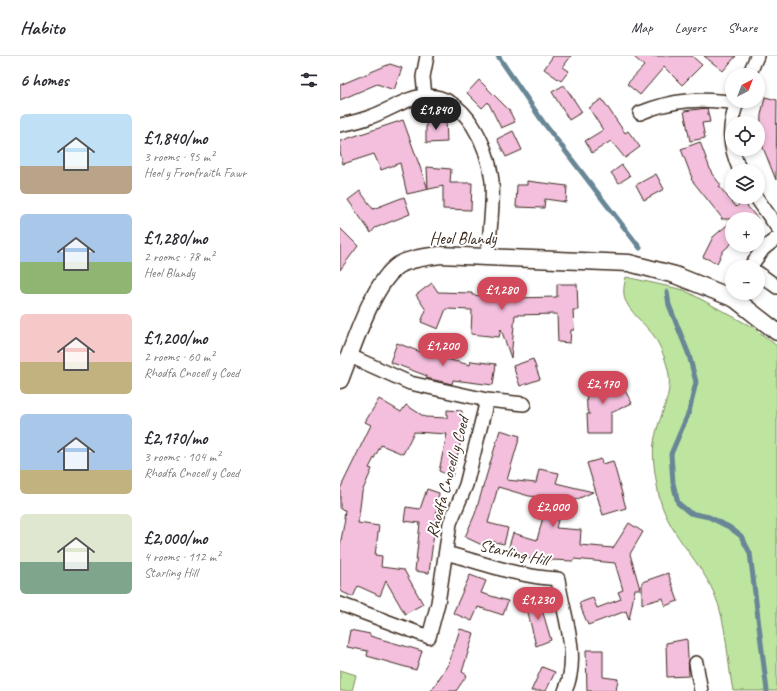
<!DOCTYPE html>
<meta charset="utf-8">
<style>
body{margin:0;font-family:Caveat,sans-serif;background:#f7f7f7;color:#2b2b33;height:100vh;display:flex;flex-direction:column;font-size:15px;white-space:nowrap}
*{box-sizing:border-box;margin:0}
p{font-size:13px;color:#7c7c81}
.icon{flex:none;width:22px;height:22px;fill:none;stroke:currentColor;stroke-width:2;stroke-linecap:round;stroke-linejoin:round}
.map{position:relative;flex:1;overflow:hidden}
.side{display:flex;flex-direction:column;background:#fff;width:340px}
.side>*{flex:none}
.needle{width:26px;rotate:42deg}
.tools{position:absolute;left:385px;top:12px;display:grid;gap:8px}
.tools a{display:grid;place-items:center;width:40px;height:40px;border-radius:50%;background:#fff;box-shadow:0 2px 6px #0003;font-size:20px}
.price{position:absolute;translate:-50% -34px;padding:0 9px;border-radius:14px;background:#d1495b;color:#fff;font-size:13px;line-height:26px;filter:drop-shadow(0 1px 2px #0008)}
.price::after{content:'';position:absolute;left:50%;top:24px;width:12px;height:9px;margin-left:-6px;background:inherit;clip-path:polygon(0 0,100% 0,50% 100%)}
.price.active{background:#222;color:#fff}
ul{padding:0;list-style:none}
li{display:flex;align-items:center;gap:12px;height:100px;padding:0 20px}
li span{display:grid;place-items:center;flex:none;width:112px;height:80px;border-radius:6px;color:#555}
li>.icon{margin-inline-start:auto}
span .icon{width:48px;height:48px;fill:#fffc;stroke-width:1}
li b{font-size:17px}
h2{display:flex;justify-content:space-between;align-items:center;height:48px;padding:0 20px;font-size:17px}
header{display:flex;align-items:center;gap:24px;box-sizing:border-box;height:56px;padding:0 20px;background:#fff;border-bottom:1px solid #e1e1e2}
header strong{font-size:19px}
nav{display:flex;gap:22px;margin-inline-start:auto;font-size:14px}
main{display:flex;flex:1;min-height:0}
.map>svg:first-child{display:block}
</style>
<header>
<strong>Habito</strong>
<nav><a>Map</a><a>Layers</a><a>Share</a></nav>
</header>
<main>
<section class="side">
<h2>6 homes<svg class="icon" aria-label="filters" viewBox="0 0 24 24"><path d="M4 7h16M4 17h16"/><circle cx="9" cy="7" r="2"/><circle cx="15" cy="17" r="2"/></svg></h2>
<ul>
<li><span style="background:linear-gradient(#bfe0f5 65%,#b9a48a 0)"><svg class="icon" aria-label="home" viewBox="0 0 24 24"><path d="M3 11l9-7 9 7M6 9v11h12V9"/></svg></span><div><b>£1,840/mo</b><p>3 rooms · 95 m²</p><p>Heol y Fronfraith Fawr</p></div></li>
<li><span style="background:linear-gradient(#a9c7e8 60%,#8fb573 0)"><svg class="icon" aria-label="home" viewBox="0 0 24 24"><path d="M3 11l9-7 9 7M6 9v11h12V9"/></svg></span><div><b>£1,280/mo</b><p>2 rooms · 78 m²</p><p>Heol Blandy</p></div></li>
<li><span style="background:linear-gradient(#f6c9c9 60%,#c2b280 0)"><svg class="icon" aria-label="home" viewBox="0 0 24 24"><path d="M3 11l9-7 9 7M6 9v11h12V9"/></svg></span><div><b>£1,200/mo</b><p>2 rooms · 60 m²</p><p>Rhodfa Cnocell y Coed</p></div></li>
<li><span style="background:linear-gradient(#a9c7e8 70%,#c2b280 0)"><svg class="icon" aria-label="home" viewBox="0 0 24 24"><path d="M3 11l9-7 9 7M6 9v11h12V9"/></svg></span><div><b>£2,170/mo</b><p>3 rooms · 104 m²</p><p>Rhodfa Cnocell y Coed</p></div></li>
<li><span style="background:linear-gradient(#dfe7d0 60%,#7fa58c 0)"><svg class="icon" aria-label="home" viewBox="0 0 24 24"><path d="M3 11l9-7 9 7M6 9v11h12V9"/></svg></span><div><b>£2,000/mo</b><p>4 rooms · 112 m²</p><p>Starling Hill</p></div></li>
</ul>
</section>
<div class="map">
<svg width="437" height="635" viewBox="0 0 437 635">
<rect width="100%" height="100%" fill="#fff"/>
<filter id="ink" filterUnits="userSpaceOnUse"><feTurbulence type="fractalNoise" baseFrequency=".025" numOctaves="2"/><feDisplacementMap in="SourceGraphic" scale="8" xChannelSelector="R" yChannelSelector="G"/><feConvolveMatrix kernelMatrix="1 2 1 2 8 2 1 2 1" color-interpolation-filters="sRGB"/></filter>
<g filter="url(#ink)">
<path fill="#bee5a0" stroke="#7c885f" d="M286,221L344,234L414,272L437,290V635H393C387,604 387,566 374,537C358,501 325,475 318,435C315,418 311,398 315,381C319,361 332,340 329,319C327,306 321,291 314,280C306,269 285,252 284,239C283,233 285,226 286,221Z
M0,614L16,619L12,635H0Z"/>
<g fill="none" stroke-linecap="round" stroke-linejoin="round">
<path stroke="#678695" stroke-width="5" d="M158,0L203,66L300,192
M327,236L329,249L349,299L356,326L349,356L331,398L333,427L338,447L350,457L369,461L389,471L401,480L410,497L427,635"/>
</g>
<path fill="#f3bfdd" stroke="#3b2a1e" d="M213,0H231L223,11L229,15L221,25L204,13Z
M293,0H352L362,9L342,29L324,11L300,39L287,28L304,10Z
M364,0H396L383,15Z
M50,8L62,12L54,34L37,28L0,44V29Z
M139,24L169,54L175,66L161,72L148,46L142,52L127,37Z
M224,29L242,56L229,64L212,36Z
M425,41L437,44L436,124L420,84L421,59Z
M262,43L285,77L288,75L300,91L285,102L271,85L252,97L245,85L263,74L249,52Z
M367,52L370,66L362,67L365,82L350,85L344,55Z
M106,62L107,86L86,87V63Z
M63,64L88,133L87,111L111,113L110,127H132L131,154L103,153V130L67,138L60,107L41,114L34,98L3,108L0,96V85Z
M173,75L182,94L166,101L157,83Z
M360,86L372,118L381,129L379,130L396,151L403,145L418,163H381L382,162L351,123L352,122L341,93Z
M282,109L290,120L279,127L271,117Z
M316,118L324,133L304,144L296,129Z
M187,125L227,130L226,146L205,143L204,152L176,151L177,129H187Z
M20,135L33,153L64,141L70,158L35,172L31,177L8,144Z
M392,165V187L383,195L377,207L363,201L373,181Z
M0,172L18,190L0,214Z
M92,227L98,236L132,237V239L174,243V242L217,241V228H237L238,254H233L234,274H231L230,287L218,286L217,258L175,259L171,302L161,273L159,281L131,278L132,254L106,253L98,273L81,266L86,254L76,239Z
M57,287L83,297L130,309L131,305L156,308L153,329L113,324L112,328L86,322L87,320L50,306Z
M193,303L200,323L180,330L173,310Z
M260,317L272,339L284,333L292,347L271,357V378H248L247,358H250L247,353L246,325Z
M39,343L61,356L66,349L85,361L107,362V354L122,355L121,385L112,421L99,415L107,378L74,376L63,398L41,389L29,412L32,413L22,436L18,467L39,470L35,499L42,500L41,511L64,514L83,548L65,558L46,525L40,540L18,530L13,541L0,535V490L5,462H4L5,454L0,453V433L31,369L25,366Z
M160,374L180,380L167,424L196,427L199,413L219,417L216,427L253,436L222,450L216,472L241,474L240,489L273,492L289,467L303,476L290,498L300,533H295L289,564L286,555L248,569L239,547L253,542L257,552L281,543L278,536L283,534L275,507L234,503L233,505L190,503L167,497L173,477L197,484L208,442L189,440L158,431L148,467L168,472L164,488L145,484L142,489L125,481L135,458Z
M261,403L262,408L273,405L286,452L263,459L247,407Z
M87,433L99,437L89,517L75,515L80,467L64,465L66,451L80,453Z
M328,517L338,545L325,550L323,542L302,548V526Z
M130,519L146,525L141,537L168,545L163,559L138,551L132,565L113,557Z
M198,540L211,584L196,590L185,544Z
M120,573L134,577L122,616L127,619L116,635H91L109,607Z
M10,574L30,578V580L82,595L76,614L27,600L28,595L7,591Z
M347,583L349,620L327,621L326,587Z
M246,594H263V621L278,623L276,635H247Z
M202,611L215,616L206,635H191Z"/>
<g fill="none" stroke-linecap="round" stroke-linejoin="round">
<g stroke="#3b2a1e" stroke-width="16">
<path id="minor" d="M409,19L417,0
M85,40L83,21L87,0
M398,45C387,71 389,89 400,115
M300,57C334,43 361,42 397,47
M0,69C10,67 20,65 30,61C46,56 69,40 86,40C127,40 148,91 152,125C154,146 149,179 148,201
M416,141L437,171
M410,211L423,193L437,182
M418,217L437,231
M147,344L184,348
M106,497C143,507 179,521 218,523C223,559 241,600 225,635
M0,548L89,581L98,547L110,467L126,429L147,344L70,327L10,300
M356,607L361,635"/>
</g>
<g stroke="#3b2a1e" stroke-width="19">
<path id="tertiary" d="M0,324C12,294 32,227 59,209C71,202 87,201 100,199L289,207L335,219L395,243L437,276"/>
</g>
<use href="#minor" stroke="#fff" stroke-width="13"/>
<use href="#tertiary" stroke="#fff" stroke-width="16"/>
</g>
</g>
<g text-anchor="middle" stroke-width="4" stroke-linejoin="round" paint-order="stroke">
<g font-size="17" fill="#3b2a1e" stroke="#fff">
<text x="123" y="188">Heol Blandy</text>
<text transform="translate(107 421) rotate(-75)" y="6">Rhodfa Cnocell y Coed</text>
<text transform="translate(174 496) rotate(13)" y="6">Starling Hill</text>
</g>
</g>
</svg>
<div class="tools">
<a><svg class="needle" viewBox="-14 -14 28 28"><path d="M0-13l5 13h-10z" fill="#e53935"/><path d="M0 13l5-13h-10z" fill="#7c7c81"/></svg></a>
<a><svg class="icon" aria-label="locate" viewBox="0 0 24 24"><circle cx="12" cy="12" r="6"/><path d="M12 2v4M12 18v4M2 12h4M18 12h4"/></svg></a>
<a><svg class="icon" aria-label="layers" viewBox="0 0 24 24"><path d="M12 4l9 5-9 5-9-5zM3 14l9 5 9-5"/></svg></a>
<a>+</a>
<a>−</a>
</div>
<b class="price active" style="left:96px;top:75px">£1,840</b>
<b class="price" style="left:162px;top:255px">£1,280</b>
<b class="price" style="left:103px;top:311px">£1,200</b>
<b class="price" style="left:263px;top:349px">£2,170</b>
<b class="price" style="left:213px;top:472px">£2,000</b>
<b class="price" style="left:198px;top:565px">£1,230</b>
</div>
</main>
